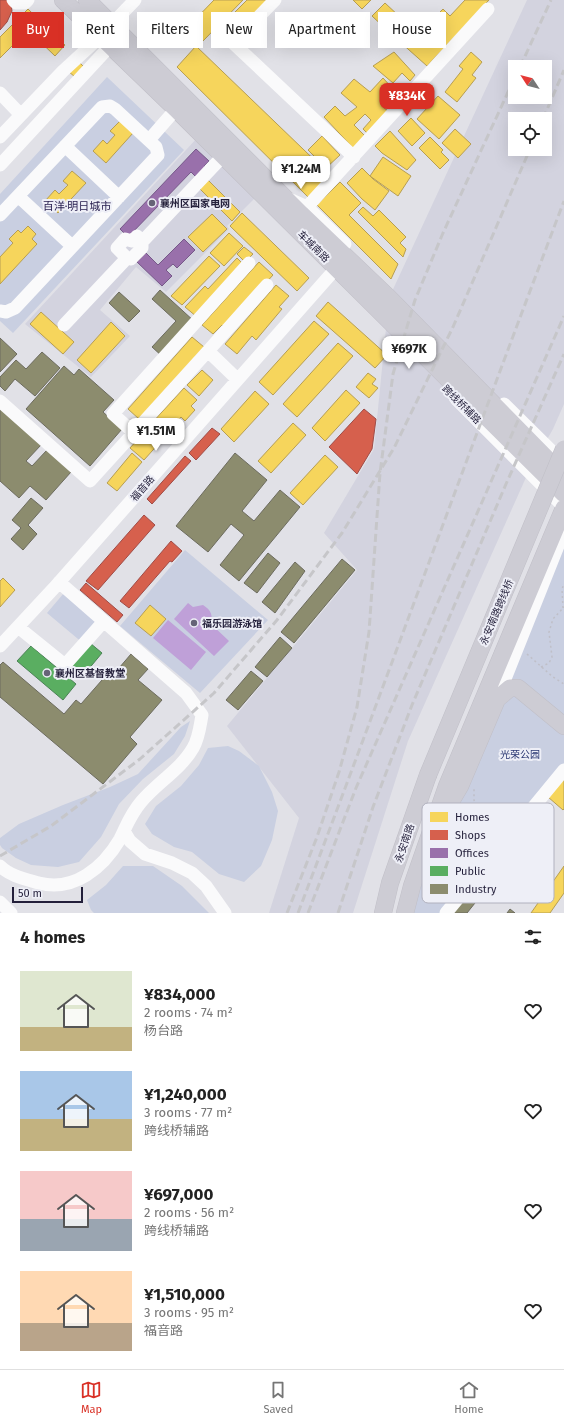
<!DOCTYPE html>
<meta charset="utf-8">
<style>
body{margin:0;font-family:"Fira Sans","Noto Sans SC",sans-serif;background:#f2f2f2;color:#222;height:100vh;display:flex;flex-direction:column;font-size:15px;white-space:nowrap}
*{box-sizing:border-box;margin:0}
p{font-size:13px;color:#767676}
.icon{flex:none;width:22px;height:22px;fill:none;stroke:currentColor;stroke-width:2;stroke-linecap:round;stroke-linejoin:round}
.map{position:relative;height:913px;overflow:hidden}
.panel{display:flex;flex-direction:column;background:#fff;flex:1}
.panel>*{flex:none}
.hud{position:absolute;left:12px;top:12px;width:540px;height:36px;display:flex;gap:8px}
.needle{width:26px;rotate:306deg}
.tools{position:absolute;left:508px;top:60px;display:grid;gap:8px}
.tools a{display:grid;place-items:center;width:44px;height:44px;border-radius:0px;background:#fff;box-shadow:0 4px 16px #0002;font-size:20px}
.scale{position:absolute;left:12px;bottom:10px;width:71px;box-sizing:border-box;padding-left:4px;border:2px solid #231f3a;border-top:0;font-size:11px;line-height:14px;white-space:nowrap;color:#231f3a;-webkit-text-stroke:3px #eeeff7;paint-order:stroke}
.price{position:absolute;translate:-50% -34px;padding:0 9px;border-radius:8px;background:#fff;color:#222;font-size:13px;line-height:26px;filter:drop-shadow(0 1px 2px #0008)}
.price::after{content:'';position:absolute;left:50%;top:24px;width:12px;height:9px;margin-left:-6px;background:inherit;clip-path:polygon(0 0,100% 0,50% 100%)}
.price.current{background:#d93025;color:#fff}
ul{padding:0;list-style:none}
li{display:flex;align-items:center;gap:12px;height:100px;padding:0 20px}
li span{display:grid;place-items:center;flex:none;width:112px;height:80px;border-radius:0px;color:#555}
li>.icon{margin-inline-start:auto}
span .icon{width:48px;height:48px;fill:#fffc;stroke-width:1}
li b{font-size:17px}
h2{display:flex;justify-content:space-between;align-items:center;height:48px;padding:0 20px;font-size:17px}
.pill{padding:0 14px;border-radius:0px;background:#fff;box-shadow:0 4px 16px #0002;font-size:14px;line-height:36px}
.pill.current{background:#d93025;color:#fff}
.dock{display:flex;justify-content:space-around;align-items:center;height:56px;border-top:1px solid #e0e0e0;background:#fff;font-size:11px;color:#767676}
.dock a{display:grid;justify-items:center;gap:2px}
.dock .current{color:#d93025}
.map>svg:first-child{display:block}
</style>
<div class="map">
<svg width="564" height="913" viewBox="0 0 564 913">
<rect width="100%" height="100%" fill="#e1e1e7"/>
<path fill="#d3d3df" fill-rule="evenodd" d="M527,0H564V404L553,429L528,473L408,741L353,913H269L299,818L227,726L357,570L324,533L374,449L389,298ZM515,67H545V97H515ZM515,119H545V149H515Z
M198,137L258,195L227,226L229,229L166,292L136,267L100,310L130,336L91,377L25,324Z"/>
<path fill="#c9cfe1" d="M107,77L184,150L13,333L0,321V194Z
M564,531V770L446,913H405Z
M185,550L268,620L200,693L120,626Z
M64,593L101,624L84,644L47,613Z
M190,721L185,736L174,754L143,779L119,804L101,837L79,862L58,867L31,865L16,858L2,848L0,845V838L19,824L63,805L110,787L138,774L181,727Z
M228,746L239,751L259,766L272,792L278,811L272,840L261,866L244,882L219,874L192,852L174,847L152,834L145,824L156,806L181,786L199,765L208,748Z
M123,866H153L182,886L209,913H94L91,910L87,900L106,885Z"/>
<path fill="#bfa0d8" d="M188,603L193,607L203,605C211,610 213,615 211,624L229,641L214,656L174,619Z
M168,620L206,652L191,670L153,638Z"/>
<path fill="#f6d55c" stroke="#b79e52" d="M214,0H243L203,41L188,27Z
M247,0H268L239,30L228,19Z
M353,0H371L362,9Z
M465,0H489L427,66L399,41L426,12L433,19L443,9L450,16Z
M385,3L400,17L388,31L372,16Z
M28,9L65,45L55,56L28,30L0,58V37Z
M196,46L330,175L309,198L177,67Z
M394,52L415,75L410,81L402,73L393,83L373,66Z
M471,52L482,62L472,75L476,78L457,102L445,92L463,69L459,66Z
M78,61L84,67L75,77L68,71Z
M383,78L394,90L381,105L390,113L369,135L363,129L371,120L365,114L354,125L365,136L353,148L324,117L335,106L345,116L357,107L341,93L354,79L370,92Z
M438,96L460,115L439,139L417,119Z
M411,118L425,133L412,146L398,131Z
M120,121L133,133L106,163L93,151L103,140L107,144L115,135L110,131Z
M455,129L471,144L458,158L442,143Z
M390,131L416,160L407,170L382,153L375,146Z
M322,136L340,155L326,168L308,150Z
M430,137L443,150L441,152L449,160L440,169L419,148Z
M383,157L411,176L398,196L370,176Z
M362,168L373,179L389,191L375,210L362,199L347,183Z
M72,171L86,183L58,213L45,201L55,190L59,194L68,185L63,181Z
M207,179L240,212L232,221L198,187Z
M340,182L361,203L349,215L398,264L391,279L317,205Z
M363,207L373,216L379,210L406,237L400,243L406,249L403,257L358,212Z
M242,213L309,278L297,291L230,226Z
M212,214L227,229L203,252L188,237Z
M28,226L36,234L32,239L37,244L0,284V257L13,243L9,239L18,230L21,233Z
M229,233L243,246L224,266L210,253Z
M244,247L253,254L245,262L237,254Z
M209,256L220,266L182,305L171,296Z
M237,258L245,266L197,317L185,307L205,286L208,289Z
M259,262L273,275L225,328L222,325L213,334L202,325Z
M276,285L289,296L279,307L282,309L256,340L252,336L237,354L225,344Z
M328,302L387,355L375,368L316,316Z
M41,312L74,342L63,354L30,324Z
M314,321L329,334L273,395L259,382Z
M111,322L125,336L91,373L77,360Z
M192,337L204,347L139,419L128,409Z
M338,343L353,356L297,417L283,404Z
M202,370L213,380L199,396L187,385Z
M368,373L376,379L372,384L378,388L369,398L356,387Z
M184,388L197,400L191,406L195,410L185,421L181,417L163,437L150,425Z
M346,390L360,403L325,441L312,428Z
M255,391L269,404L234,442L221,429Z
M293,423L306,435L271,473L258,461Z
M147,429L161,441L144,460L130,448Z
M132,453L142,462L117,491L107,483Z
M325,455L338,467L303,505L290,493Z
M3,578L15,590L0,607V581Z
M150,605L166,619L151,636L135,623Z
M564,779V809L563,810L548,797Z
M564,866V893L550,913H531Z"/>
<path fill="#d6604d" stroke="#a04c47" d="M0,0H6L11,4L12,11L7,22L0,30Z
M364,409L376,419L372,449L357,474L329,447Z
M212,428L220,434L196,460L189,453Z
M185,456L191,461L152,504L147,499Z
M144,515L155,525L98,590L86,581Z
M171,541L182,551L172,562L170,561L129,608L120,601Z
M86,583L123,615L117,622L80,590Z"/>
<path fill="#9970ab" stroke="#765889" d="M196,149L209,161L204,166L206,168L197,178L191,172L128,237L120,229Z
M184,239L195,250L177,268L173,264L166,270L172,276L162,286L137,262L146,253L158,265Z"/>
<path fill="#5aae61" stroke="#4a8355" d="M90,643L102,653L82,677L70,667Z
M31,646L76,684L63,700L17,661Z"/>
<path fill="#8c8c6e" stroke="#6c6b5e" d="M160,290L195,322L163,357L152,347L176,321L152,299Z
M119,292L140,311L129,322L109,303Z
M0,338L17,354L0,372Z
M42,352L60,368L35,396L15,379L5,391L0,386V377L16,360L26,369Z
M64,366L74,375L79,369L114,400L103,412L122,429L90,466L26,409Z
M0,408L41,445L26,461L32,466L47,450L71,472L46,500L30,486L19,498L0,481Z
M235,453L267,480L242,511L254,521L280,490L300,507L239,581L220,565L244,535L231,524L208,552L176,526Z
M31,498L43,508L28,525L37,534L23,550L11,539L21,528L12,520Z
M268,553L280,563L257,593L244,583Z
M342,559L355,570L294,643L281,632Z
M295,562L305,571L275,613L262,602Z
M280,637L292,648L267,677L255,667Z
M131,654L148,669L138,680L162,700L130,737L137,744L103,784L0,697V665L3,662L64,714L76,700L81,704L109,672L113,675Z
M251,671L263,681L238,710L226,700Z
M478,881L487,888L467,913H452Z
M510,909L515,913H507Z"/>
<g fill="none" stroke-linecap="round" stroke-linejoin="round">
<g stroke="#c0bfc7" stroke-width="18">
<path id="major" d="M63,0L176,109L564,494
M87,0L301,214L389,298L564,476
M447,808L460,786L497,699L510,688H518L564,726
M383,913L390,883L428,775
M405,913L412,886L447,786L564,508"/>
</g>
<path stroke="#bfbfc8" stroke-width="1.5" stroke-dasharray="2 3" stroke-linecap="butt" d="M563,608L562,589L564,584
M527,654L553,677L564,684
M541,667L549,663L552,657L549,632L553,619L564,607
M463,840L480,854
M436,854L455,849L472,830L477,814L474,800V788"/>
<path stroke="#fafafb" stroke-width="13" d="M13,0L16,3H25L28,0
M275,0L233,43L354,157
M112,24L135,0
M0,93L21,115
M0,137L63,71L101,36
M149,140L176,109
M65,146L119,197
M0,165L110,46
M18,196L72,246
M289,199L307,207L345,244
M307,207L488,9
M0,215L102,107L110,106L115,109L156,147L158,155L15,308L6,312L0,311
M142,242L137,236L132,241L125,239L117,248L127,258L131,259L142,248V242L223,156
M64,325L127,258
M208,351L267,285
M456,399L564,507
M0,401L90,481L208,351L237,379
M504,404L564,463
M134,433L113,414L249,263
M18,627L65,665L104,621
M0,646L54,588L331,274
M497,699L564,531
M124,831L130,841L145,854L172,863L192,873L206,886L225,913
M0,866C10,876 25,879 39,883C74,892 103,868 120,839C127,825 130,815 141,802C157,783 181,769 193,748C199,738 200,726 202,715L186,693L59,582
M0,902L11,913
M446,913L564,770"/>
<use href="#major" stroke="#cdccd4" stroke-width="17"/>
<path stroke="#c6c6c9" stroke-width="3" stroke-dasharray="8 4" stroke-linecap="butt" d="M520,67L551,0
M543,119L564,70
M0,856L51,826L140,759L214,693L277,620L342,533L394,448L453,327L530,149
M287,913L317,837L339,772L357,707L369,632L380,473L393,374L415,300L443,233L515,77
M298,913C388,676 474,438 564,201
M308,913L356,788L564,316
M338,913L373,807L412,705L506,484L564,354"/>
<g stroke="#c0bfc7" stroke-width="18" stroke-linecap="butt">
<path id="major-bridge" d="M428,775L564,449"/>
</g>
<use href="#major-bridge" stroke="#cdccd4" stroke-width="17"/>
</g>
<g fill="#666377" stroke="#eeeff7" stroke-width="1.5">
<circle cx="152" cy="203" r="4"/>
<circle cx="194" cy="623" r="4"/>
<circle cx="47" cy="673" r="4"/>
</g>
<g text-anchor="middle" stroke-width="4" stroke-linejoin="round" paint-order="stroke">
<g font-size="10" font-weight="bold" fill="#231f3a" stroke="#eeeff7" text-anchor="start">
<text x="160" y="207">襄州区国家电网</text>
<text x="202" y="627">福乐园游泳馆</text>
<text x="55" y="677">襄州区基督教堂</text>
</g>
<g font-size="10" fill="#231f3a" stroke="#eeeff7">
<text transform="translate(314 246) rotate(45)" y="4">车城南路</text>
<text transform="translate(462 404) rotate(45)" y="4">跨线桥辅路</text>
<text transform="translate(142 488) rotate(-49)" y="4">福音路</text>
<text transform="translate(496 612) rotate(-67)" y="4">永安南路跨线桥</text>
<text transform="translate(404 843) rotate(-71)" y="4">永安南路</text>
</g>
<g font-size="10" fill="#293671" stroke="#eeeff7">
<text x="520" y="758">光荣公园</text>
</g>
<g font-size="11" fill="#241b4c" stroke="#eeeff7">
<text x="77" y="210">百洋·明日城市</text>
</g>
</g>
<rect x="422" y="803" width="132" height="100" rx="6" fill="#eeeff7" stroke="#b1b1be" stroke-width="1"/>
<rect x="430" y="812" width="18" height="10" fill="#f6d55c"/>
<rect x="430" y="830" width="18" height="10" fill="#d6604d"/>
<rect x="430" y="848" width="18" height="10" fill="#9970ab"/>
<rect x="430" y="866" width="18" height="10" fill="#5aae61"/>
<rect x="430" y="884" width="18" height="10" fill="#8c8c6e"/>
<g font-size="11" fill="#231f3a">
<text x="455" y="821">Homes</text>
<text x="455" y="839">Shops</text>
<text x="455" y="857">Offices</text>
<text x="455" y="875">Public</text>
<text x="455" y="893">Industry</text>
</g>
</svg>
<div class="tools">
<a><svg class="needle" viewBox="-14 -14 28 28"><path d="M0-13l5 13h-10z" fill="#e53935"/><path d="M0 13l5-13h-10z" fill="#767676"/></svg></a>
<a><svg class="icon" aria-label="locate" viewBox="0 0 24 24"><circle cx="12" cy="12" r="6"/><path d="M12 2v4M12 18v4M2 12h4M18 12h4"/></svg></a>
</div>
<div class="scale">50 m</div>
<b class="price current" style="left:407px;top:117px">¥834K</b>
<b class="price" style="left:301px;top:190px">¥1.24M</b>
<b class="price" style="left:409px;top:370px">¥697K</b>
<b class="price" style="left:156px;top:452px">¥1.51M</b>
<div class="hud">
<a class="pill current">Buy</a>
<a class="pill">Rent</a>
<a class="pill">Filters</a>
<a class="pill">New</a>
<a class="pill">Apartment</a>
<a class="pill">House</a>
</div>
</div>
<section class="panel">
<h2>4 homes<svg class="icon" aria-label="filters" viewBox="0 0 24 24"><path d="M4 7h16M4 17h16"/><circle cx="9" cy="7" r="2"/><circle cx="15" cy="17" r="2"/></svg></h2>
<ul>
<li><span style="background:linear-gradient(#dfe7d0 70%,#c2b280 0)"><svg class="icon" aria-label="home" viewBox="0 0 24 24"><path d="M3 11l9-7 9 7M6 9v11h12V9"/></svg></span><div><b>¥834,000</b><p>2 rooms · 74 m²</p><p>杨台路</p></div><svg class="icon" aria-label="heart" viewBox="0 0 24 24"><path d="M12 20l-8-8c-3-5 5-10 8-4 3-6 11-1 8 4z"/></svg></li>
<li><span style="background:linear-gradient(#a9c7e8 60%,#c2b280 0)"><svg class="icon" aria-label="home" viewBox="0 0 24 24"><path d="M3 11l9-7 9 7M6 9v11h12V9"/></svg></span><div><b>¥1,240,000</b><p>3 rooms · 77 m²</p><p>跨线桥辅路</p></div><svg class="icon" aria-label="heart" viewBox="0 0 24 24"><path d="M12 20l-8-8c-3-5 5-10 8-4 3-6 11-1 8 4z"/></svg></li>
<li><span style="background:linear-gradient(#f6c9c9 60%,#9aa5b1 0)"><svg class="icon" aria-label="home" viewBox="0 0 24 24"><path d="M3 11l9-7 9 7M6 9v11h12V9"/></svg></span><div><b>¥697,000</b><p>2 rooms · 56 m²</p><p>跨线桥辅路</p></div><svg class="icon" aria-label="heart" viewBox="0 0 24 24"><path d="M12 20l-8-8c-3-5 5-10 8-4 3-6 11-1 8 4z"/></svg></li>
<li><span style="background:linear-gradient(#ffd9b3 65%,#b9a48a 0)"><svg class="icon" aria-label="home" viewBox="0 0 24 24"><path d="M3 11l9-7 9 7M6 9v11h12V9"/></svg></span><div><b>¥1,510,000</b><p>3 rooms · 95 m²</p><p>福音路</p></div><svg class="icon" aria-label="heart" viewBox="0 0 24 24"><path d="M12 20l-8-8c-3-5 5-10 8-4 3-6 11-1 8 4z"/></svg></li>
</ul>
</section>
<nav class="dock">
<a class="current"><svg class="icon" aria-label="map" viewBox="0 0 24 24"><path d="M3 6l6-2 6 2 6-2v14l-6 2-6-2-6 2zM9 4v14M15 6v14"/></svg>Map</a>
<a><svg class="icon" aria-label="saved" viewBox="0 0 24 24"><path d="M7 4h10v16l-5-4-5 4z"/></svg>Saved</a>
<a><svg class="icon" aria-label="home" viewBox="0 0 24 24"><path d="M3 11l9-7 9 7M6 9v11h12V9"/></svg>Home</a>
</nav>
